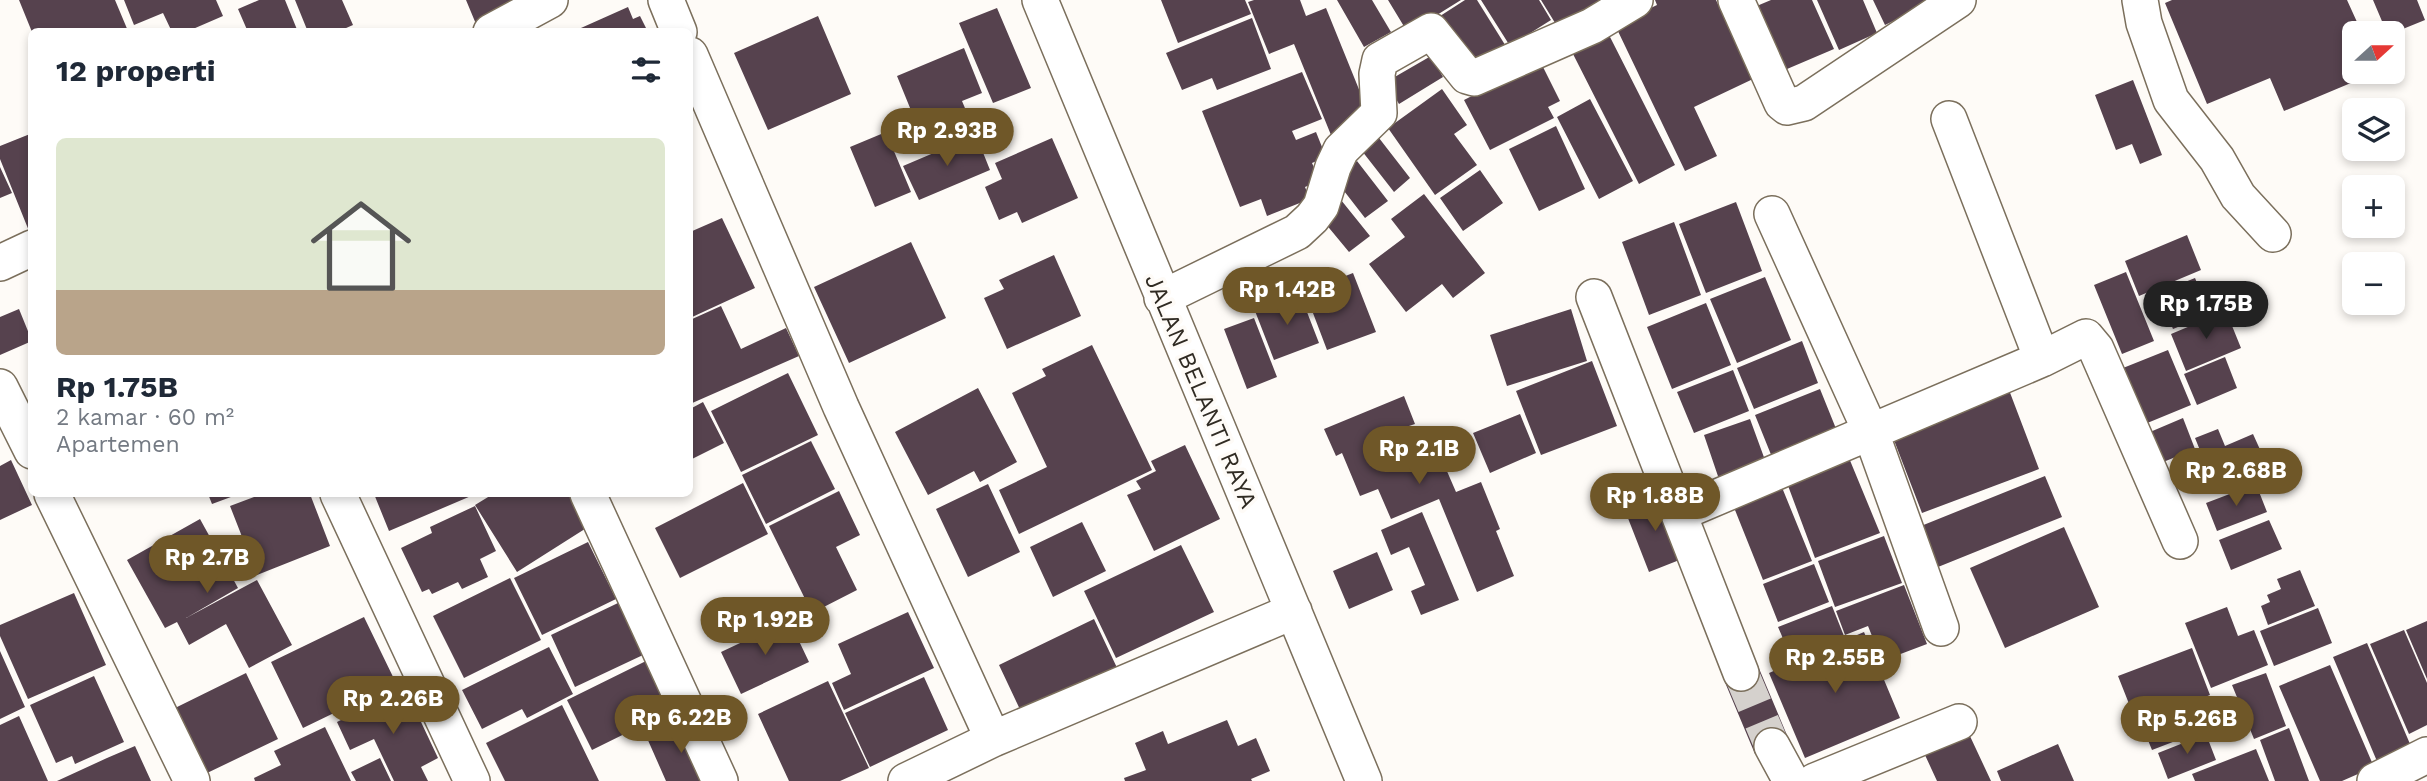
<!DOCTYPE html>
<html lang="id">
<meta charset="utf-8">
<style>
body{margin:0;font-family:"Work Sans",sans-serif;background:#f6f6f7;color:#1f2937;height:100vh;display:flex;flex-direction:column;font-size:26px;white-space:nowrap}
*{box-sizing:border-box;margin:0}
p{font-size:23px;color:#747a83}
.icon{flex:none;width:38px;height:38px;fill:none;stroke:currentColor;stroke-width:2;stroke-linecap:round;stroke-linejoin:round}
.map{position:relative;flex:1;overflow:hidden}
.sheet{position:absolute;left:28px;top:28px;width:665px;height:469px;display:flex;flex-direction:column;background:#fff;border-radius:10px;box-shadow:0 4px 10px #0003}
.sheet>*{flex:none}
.needle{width:46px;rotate:69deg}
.fabs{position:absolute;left:2342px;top:21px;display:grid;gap:14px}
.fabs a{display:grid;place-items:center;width:63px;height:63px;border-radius:10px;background:#fff;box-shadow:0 4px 10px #0003;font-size:35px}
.price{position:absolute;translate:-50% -60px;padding:0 16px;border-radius:24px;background:#6f5728;color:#fff;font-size:23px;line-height:46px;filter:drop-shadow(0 2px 4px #0008)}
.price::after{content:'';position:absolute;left:50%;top:42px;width:21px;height:16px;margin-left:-10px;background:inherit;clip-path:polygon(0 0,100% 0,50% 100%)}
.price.selected{background:#222;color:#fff}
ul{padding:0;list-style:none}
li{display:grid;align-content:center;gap:14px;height:371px;padding:0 28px}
li span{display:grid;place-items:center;height:217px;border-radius:10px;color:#555}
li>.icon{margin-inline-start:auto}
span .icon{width:126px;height:126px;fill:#fffc;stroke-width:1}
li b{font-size:30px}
h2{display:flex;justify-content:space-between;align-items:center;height:84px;padding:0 28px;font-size:30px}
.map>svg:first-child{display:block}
</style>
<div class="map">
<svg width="2427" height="781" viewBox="0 0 2427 781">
<rect width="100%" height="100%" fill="#fefbf7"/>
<path fill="#56424e" d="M19,0H115L128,31L32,32Z
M124,0H216L223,16L186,32H172L163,13L134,25Z
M259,0H285L298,32H248L238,9Z
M295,0H342L353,25L337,32H308Z
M466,0H519L522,5L476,24Z
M1161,0H1245L1251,14L1178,43Z
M1254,0H1300L1306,16L1326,8L1371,119L1331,135L1294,44L1269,54L1248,2Z
M1337,0H1372L1391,32L1364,47Z
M1388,0H1461L1408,33Z
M1465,0H1477L1507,48L1470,71L1437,18Z
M1481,0H1539L1551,20L1510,46Z
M1541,0H1606L1560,31Z
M1655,0H1716L1753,79L1694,107L1717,156L1685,171L1615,25L1657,5Z
M1771,0H1812L1834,49L1780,72L1752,8Z
M1817,0H1863L1877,33L1839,50Z
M1873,0H1924L1927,5L1885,25Z
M2172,0H2347L2362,33H2354V72H2377L2284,111L2270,78L2207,104L2165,3Z
M2373,0H2417L2425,20L2393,33H2387Z
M628,7L633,19L640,16L648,32H572Z
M997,8L1031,88L993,103L959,23Z
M818,16L851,94L768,130L734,53Z
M1252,18L1271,69L1217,90L1212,78L1182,90L1166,53Z
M1609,35L1675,165L1639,184L1573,54Z
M964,48L982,93L962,101L975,132L928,152L897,76Z
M1431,56L1443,77L1399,104L1386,82Z
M1540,61L1560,101L1548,107L1554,118L1490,150L1464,100Z
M1302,72L1322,119L1292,131L1296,140L1316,132L1326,157L1312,163L1320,181L1305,187L1310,199L1267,216L1261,199L1240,207L1202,111Z
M2133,80L2162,155L2140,164L2132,144L2116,150L2095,95Z
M1442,89L1467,125L1454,134L1477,165L1435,195L1388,128Z
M1590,99L1633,181L1599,199L1557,117Z
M1556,126L1585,189L1539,211L1509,149Z
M886,132L911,192L875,207L850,147Z
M30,134L32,138L31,236L0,159V146Z
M976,135L990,170L919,200L903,166Z
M1052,138L1078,198L1022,223L1017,212L999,220L985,187L1002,179L995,163Z
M1379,138L1410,178L1394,192L1362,151Z
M1357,161L1388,201L1365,218L1334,178Z
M0,167L12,193L0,198Z
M1480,170L1503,203L1463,231L1440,198Z
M1424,194L1485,273L1453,298L1442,284L1406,312L1369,264L1405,237L1391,219Z
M1341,200L1370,236L1349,252L1320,217Z
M1736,202L1762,271L1706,293L1679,224Z
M722,218L755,288L690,318V232Z
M1674,222L1701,295L1649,315L1622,242Z
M2187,235L2201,270L2139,296L2125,261Z
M911,242L946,318L849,363L814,287Z
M1054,255L1081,316L1007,349L984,298L1004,289L999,280Z
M2126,272L2154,341L2122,354L2094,285Z
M1353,273L1376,332L1327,350L1305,292Z
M1765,277L1791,340L1737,363L1710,299Z
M2195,278L2210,314L2173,329L2158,293Z
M1300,294L1319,343L1274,360L1255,311Z
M1706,303L1731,365L1672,389L1647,327Z
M721,306L741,349L786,328L799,356L690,404V320Z
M19,309L32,341L0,355V317Z
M1571,309L1587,361L1507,386L1490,335Z
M2226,311L2241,348L2186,371L2171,334Z
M1254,318L1277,377L1247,389L1224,329Z
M1802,341L1818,383L1754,409L1737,368Z
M1092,345L1152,470L1019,534L999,490L1047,467L1012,393L1046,376L1042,369Z
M2168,350L2191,405L2140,426L2118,370Z
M2225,357L2237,388L2197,405L2184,374Z
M1592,361L1617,426L1541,455L1516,391Z
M1733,370L1749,411L1694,433L1677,392Z
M788,373L818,435L741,472L711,411Z
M978,388L1017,462L980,482L974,471L928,495L895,432Z
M1820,389L1841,441L1776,467L1755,415Z
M2009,390L2039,469L1922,513L1892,435Z
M1404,396L1415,424L1406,427L1424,470L1443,462L1456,492L1481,482L1500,529L1496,531L1514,576L1477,592L1439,499L1391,519L1378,489L1360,496L1342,453L1336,456L1324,429Z
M703,402L724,443L690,460V409Z
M1520,414L1536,453L1490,473L1473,433Z
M2183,418L2195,449L2156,465L2143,435Z
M1750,419L1769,471L1722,488L1704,435Z
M2218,429L2225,446L2253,434L2267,465L2215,487L2195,438Z
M811,441L835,489L766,524L742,475Z
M1185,445L1220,519L1154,551L1127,495L1141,489L1136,481L1156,471L1151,461Z
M1849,458L1880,533L1815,558L1787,483Z
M11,460L32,505L0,520V466Z
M2045,476L2062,517L1938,567L1921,526Z
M743,483L768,534L680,578L655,528Z
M988,484L1020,552L968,577L936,509Z
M2256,484L2267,512L2217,531L2206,503Z
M1781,485L1812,561L1763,580L1733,505Z
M839,491L860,535L836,547L857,590L812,613L769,526Z
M208,494H239L212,504Z
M262,494H310L330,546L257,575L230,506Z
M374,494H470L471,496L389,531Z
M493,494H582L599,520L517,572L475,505Z
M1662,494L1687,557L1649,572L1624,508Z
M475,506L496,551L480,559L488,577L462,589L458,582L432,594L429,589L422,592L401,548L432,533L430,527Z
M1422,512L1459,600L1421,615L1411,591L1425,585L1409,547L1391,555L1381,530Z
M200,519L238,588L186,618L257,580L292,645L249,668L226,624L189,645L177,622L165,628L127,560Z
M2269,520L2282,549L2231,570L2219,540Z
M1082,522L1106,571L1053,597L1030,547Z
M2064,527L2099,607L2005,648L1970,568Z
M1884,536L1902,583L1835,607L1818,561Z
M588,542L616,599L542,635L514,578Z
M1181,545L1214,612L1116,658L1084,591Z
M1377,552L1393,590L1349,609L1333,571Z
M1814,564L1829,602L1778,622L1763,584Z
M2300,570L2315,606L2268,625L2261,606L2270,602L2267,595L2281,589L2277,579Z
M510,578L541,640L464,678L433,616Z
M1904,585L1927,644L1882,661L1868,626L1845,635L1836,611Z
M74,593L106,665L28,699L0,636V625Z
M618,603L643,655L575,687L551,635Z
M1832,606L1844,636L1791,657L1778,627Z
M2227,607L2238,636L2254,630L2268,665L2211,688L2185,623Z
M2318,608L2332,643L2274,666L2260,631Z
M908,612L934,668L844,710L832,683L851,674L838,644Z
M364,617L396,683L303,728L271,662Z
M1094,619L1119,672L1024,718L999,665Z
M789,620L809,662L741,694L721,652Z
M2427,621V679L2406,630Z
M2404,630L2427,683V725L2409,734L2370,644Z
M1864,632L1900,718L1805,758L1769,673Z
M2367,643L2413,751L2379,766L2333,657Z
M549,647L573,694L527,718L522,709L482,729L462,690Z
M2192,648L2210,695L2137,724L2118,676Z
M0,651L25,707L0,719Z
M646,661L671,711L592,750L567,700Z
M2330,665L2374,767L2342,781H2320L2279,686Z
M1758,666L1789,740L1755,754L1724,680Z
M246,673L278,739L205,774L173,709Z
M2266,673L2286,726L2254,739L2232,685Z
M94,676L124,742L75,764L72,756L56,763L30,705Z
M924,677L948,730L870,767L845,713Z
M828,681L869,768L840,781H789L758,714Z
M405,688L438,758L421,767L428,781H394L374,739L350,750L337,722Z
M2193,703L2204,730L2152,750L2141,723Z
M562,705L599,781H505L486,743Z
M19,716L48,781H0V725Z
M689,720L715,781H666L647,738Z
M1227,720L1238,746L1256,738L1270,771L1251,779L1252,781H1125L1124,778L1146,770L1135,743L1163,731L1168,744Z
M325,727L351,781H255L254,778L281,765L274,751Z
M2289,728L2309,781H2275L2260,740Z
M1969,734L1991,781H1937L1925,755Z
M2206,734L2216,760L2168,779L2158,753Z
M2058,744L2074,781H2001L1997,771Z
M135,746L151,781H57L107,758Z
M2256,749L2269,781H2195L2192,774Z
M380,758L391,781H356L351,772Z"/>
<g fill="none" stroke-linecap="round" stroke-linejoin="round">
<path stroke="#d5d1cd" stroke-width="35" stroke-dasharray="35 18" stroke-linecap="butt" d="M1741,673L1772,746"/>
<g stroke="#7b6f5c" stroke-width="38">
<path id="minor" d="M666,0L679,32
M1040,0L1364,781
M1736,0L1782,103L1787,107L1804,103L1958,0
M2140,0L2144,23L2171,100L2217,159L2238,196L2273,234
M491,32L550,0
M690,55L841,407L993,739
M1949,119L2042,359
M1772,214L1870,430L1941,628
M0,263L32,248
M1594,297L1741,673
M1162,298L1297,232L1312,218L1321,206L1333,167L1341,150L1379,113L1377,74L1380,60L1431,31L1467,76L1474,78L1592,26L1635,0
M0,387L32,451
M52,494L192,781
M338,494L472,781
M588,494L720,781
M1680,513L2042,359L2086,337L2096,349L2180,541
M1772,746L1791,781
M906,781L993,739L1294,611
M1815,781L1959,722
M2375,781L2427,755"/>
</g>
<use href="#minor" stroke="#fff" stroke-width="35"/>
</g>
<g text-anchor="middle" stroke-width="7" stroke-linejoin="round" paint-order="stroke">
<g font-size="24" fill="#302b23" stroke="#fefbf7">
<text transform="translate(1201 391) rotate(67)" y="8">JALAN BELANTI RAYA</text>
</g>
</g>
</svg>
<div class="fabs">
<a><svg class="needle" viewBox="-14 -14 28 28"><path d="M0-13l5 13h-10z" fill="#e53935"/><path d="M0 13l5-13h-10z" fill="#747a83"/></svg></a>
<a><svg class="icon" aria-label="layers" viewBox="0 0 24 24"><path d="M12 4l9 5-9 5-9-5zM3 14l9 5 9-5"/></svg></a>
<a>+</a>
<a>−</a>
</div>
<b class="price" style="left:947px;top:168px">Rp 2.93B</b>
<b class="price" style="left:1287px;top:327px">Rp 1.42B</b>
<b class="price selected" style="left:2206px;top:341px">Rp 1.75B</b>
<b class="price" style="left:1419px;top:486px">Rp 2.1B</b>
<b class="price" style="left:2236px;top:508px">Rp 2.68B</b>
<b class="price" style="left:1655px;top:533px">Rp 1.88B</b>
<b class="price" style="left:207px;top:595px">Rp 2.7B</b>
<b class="price" style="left:765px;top:657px">Rp 1.92B</b>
<b class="price" style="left:1835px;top:695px">Rp 2.55B</b>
<b class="price" style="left:393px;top:736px">Rp 2.26B</b>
<b class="price" style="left:681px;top:755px">Rp 6.22B</b>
<b class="price" style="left:2187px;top:756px">Rp 5.26B</b>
<section class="sheet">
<h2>12 properti<svg class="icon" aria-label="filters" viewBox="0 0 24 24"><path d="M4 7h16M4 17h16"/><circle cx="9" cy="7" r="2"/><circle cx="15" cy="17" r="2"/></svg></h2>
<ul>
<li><span style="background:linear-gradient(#dfe7d0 70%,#b9a48a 0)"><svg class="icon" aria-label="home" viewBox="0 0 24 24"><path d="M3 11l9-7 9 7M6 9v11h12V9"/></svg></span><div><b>Rp 1.75B</b><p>2 kamar · 60 m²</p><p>Apartemen</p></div></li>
</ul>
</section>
</div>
